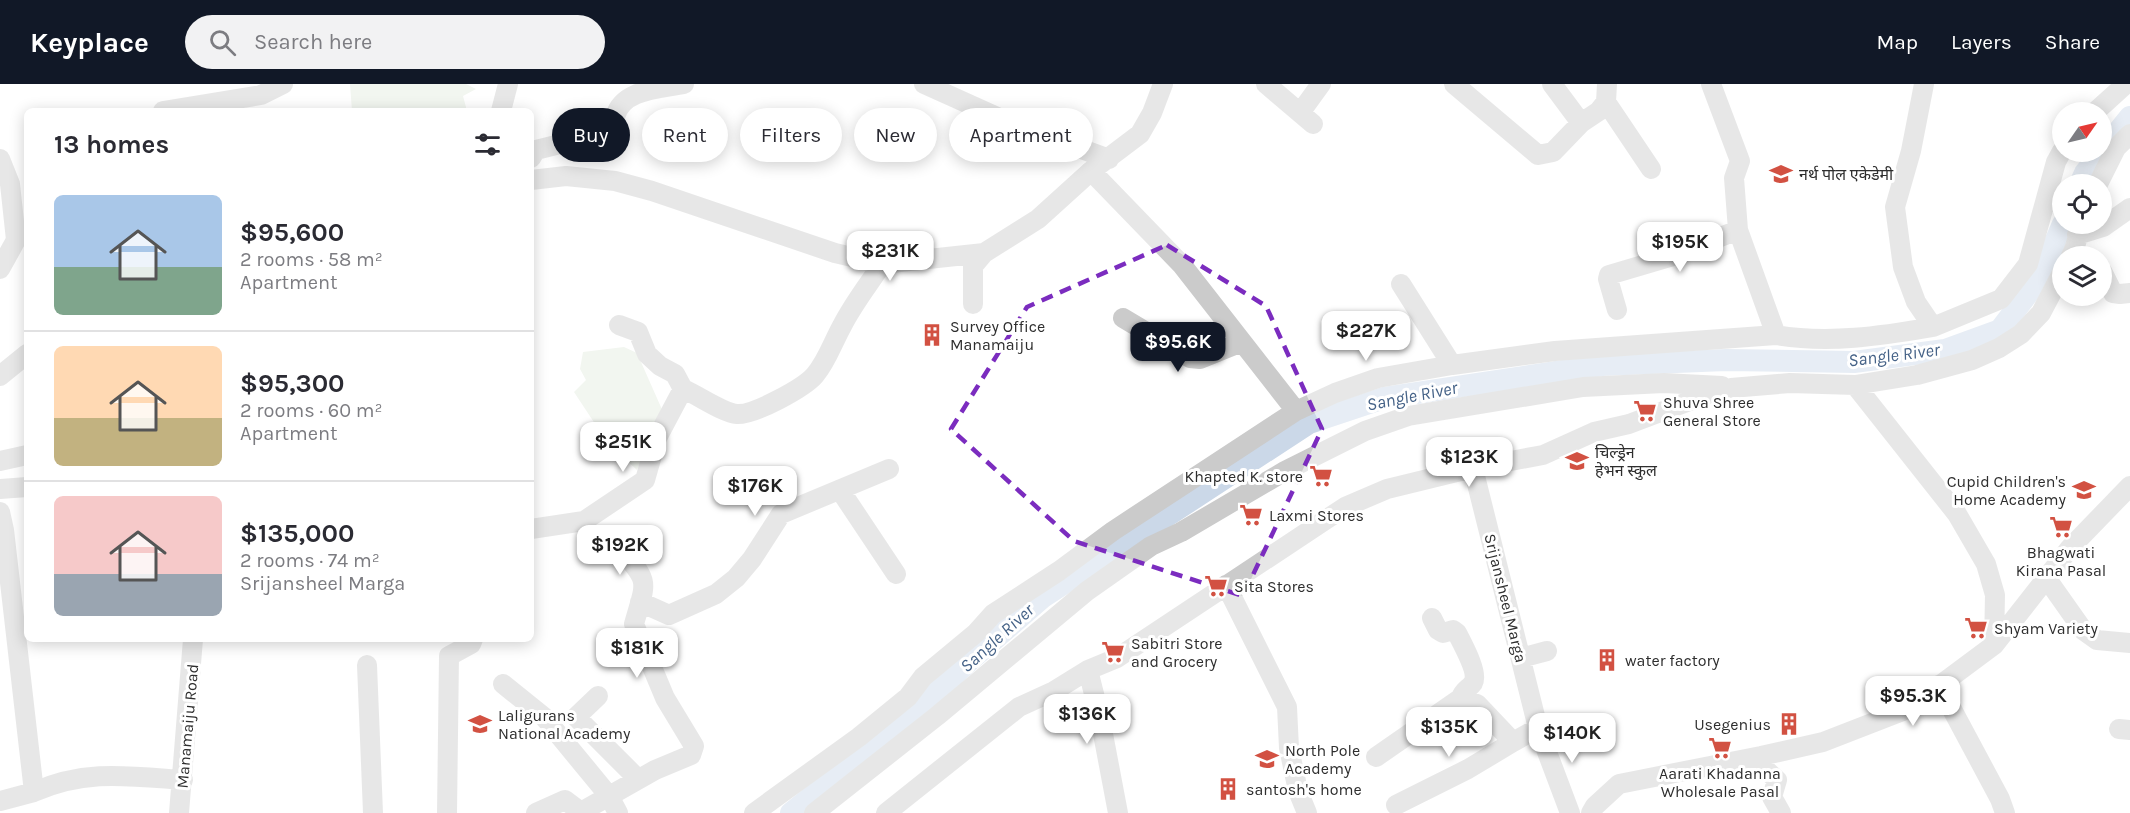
<!DOCTYPE html>
<meta charset="utf-8">
<style>
body{margin:0;font-family:Karla,"Noto Sans Devanagari",sans-serif;background:#f2f2f3;color:#2b2b33;height:100vh;display:flex;flex-direction:column;font-size:22px;white-space:nowrap}
*{box-sizing:border-box;margin:0}
p{font-size:20px;color:#7c7c81}
.icon{flex:none;width:33px;height:33px;fill:none;stroke:currentColor;stroke-width:2;stroke-linecap:round;stroke-linejoin:round}
.map{position:relative;flex:1;overflow:hidden}
.sheet{position:absolute;left:24px;top:24px;width:510px;height:534px;display:flex;flex-direction:column;background:#fff;border-radius:9px;box-shadow:0 3px 15px #0003}
.sheet>*{flex:none}
.banner{position:absolute;left:552px;top:24px;width:570px;height:54px;display:flex;gap:12px}
.needle{width:39px;rotate:56deg}
.buttons{position:absolute;left:2052px;top:18px;display:grid;gap:12px}
.buttons a{display:grid;place-items:center;width:60px;height:60px;border-radius:50%;background:#fff;box-shadow:0 3px 15px #0003;font-size:30px}
.price{position:absolute;translate:-50% -51px;padding:0 14px;border-radius:12px;background:#fff;color:#222;font-size:20px;line-height:39px;filter:drop-shadow(0 2px 3px #0008)}
.price::after{content:'';position:absolute;left:50%;top:36px;width:18px;height:14px;margin-left:-9px;background:inherit;clip-path:polygon(0 0,100% 0,50% 100%)}
.price.current{background:#111827;color:#fff}
ul{padding:0;list-style:none}
li{display:flex;align-items:center;gap:18px;height:150px;padding:0 30px}
li+li{border-top:2px solid #e1e1e2}
li span{display:grid;place-items:center;flex:none;width:168px;height:120px;border-radius:9px;color:#555}
li>.icon{margin-inline-start:auto}
span .icon{width:72px;height:72px;fill:#fffc;stroke-width:1}
li b{font-size:26px}
h2{display:flex;justify-content:space-between;align-items:center;height:72px;padding:0 30px;font-size:26px}
.pill{padding:0 21px;border-radius:27px;background:#fff;box-shadow:0 3px 15px #0003;font-size:21px;line-height:54px}
.pill.current{background:#111827;color:#fff}
header{display:flex;align-items:center;gap:36px;box-sizing:border-box;height:84px;padding:0 30px;background:#111827;color:#fff}
header strong{font-size:28px}
nav{display:flex;gap:33px;margin-inline-start:auto;font-size:21px}
.search{width:420px;height:54px;background:#f2f2f3;display:flex;align-items:center;gap:15px;box-sizing:border-box;padding:0 21px;border-radius:33px;color:#7c7c81;font-size:22px}
.map>svg:first-child{display:block}
</style>
<header>
<strong>Keyplace</strong>
<div class="search"><svg class="icon" aria-label="search" viewBox="0 0 24 24"><circle cx="10" cy="10" r="6"/><path d="M15 15l6 6"/></svg>Search here</div>
<nav><a>Map</a><a>Layers</a><a>Share</a></nav>
</header>
<div class="map">
<svg width="2130" height="729" viewBox="0 0 2130 729">
<rect width="100%" height="100%" fill="#fff"/>
<path fill="#e2eadd" d="M350,0H466L476,5L463,12L467,27H352Z
M624,263L637,269L664,330L637,386L607,358L574,308L586,296L580,285L583,268Z"/>
<g fill="none" stroke-linecap="round" stroke-linejoin="round">
<path stroke="#cbd8e8" stroke-width="22" d="M2080,100L2085,89L2130,33
M791,729L908,635L968,578L1043,513L1309,339L1384,314L1602,281L1726,276L1854,278L1945,266L2000,246L2039,195L2063,140"/>
<path stroke="#cbcbcb" stroke-width="20" d="M924,0L1013,40L1109,75
M1266,0L1313,40
M1454,0L1538,71L1553,68L1581,39L1599,27L1606,18L1607,0
M1552,0L1581,39
M1711,0L1740,77L1734,94L1738,146L1776,251
M1606,18L1651,85
M163,27L261,11L283,0
M501,27L508,0
M2095,28L2126,0
M1300,29L1321,0
M531,74L536,66L576,56L606,60C614,53 613,43 615,33C622,5 660,5 684,0
M0,75L10,100L16,156L0,185
M1091,87L1182,181L1296,327
M531,96L566,92L615,97L652,107L835,169L882,180L984,169L1038,135L1091,87L1140,50L1152,29L1163,0
M2098,100L2116,64L2130,50
M2077,151L2103,143L2130,124
M2071,172C2077,162 2077,152 2081,141
M2102,187L2113,209L2120,210L2130,209
M1401,200L1452,281
M973,220V182L984,169
M1617,226L1608,195L1609,191L1670,173L1738,146
M1123,234L1190,274L1200,275L1242,258
M619,241L638,248L647,270L660,282L675,290L683,305C698,311 723,329 737,330C754,331 804,304 815,291C827,277 833,258 842,242C853,220 869,200 882,180
M1933,243L2001,215L2028,180L2056,78L2062,67
M0,292L27,270
M1855,301L1957,430L1986,480L1995,511L1994,561
M0,377L27,371
M1473,384L1538,644L1570,729
M0,405L27,403
M840,406L896,490
M0,428L4,446L34,708L0,717
M531,445L584,437L645,396L657,354L683,305
M2047,495L2083,546L2097,556L2130,559
M1226,501L1287,623L1289,664L1298,707L1307,729
M640,518L669,531L716,510L736,494L752,475L781,430L889,385
M1432,534L1438,546L1443,549L1453,546L1457,549C1462,559 1479,589 1473,599C1469,605 1463,606 1461,614
M1521,574L1547,567
M367,581L373,729
M1088,586L1100,634L1118,729
M503,600L544,633L609,712L618,729
M1939,601L2000,715L2005,729
M598,612L576,633L638,695
M2119,645L2130,646
M1761,672L1765,685L1777,696L1772,713L1781,729
M1376,673L1461,614L1477,620L1513,658L1538,644
M34,708C85,685 129,692 183,696
M1396,721L1468,685L1518,655
M179,729L193,555
M447,729L449,572L471,560L473,555
M536,729L565,716L581,728L655,686L691,671L694,662L665,614L634,540C646,497 651,499 620,465
M754,729L859,653L908,613L923,593L976,549L993,530L1059,487L1113,447L1296,327L1335,309L1378,294L1452,281L1555,267L1776,251C1828,260 1881,252 1933,243L1916,218L1903,183L1895,123L1911,67L1924,0
M814,729L937,632L1087,507L1151,462L1181,448L1285,387L1365,347L1408,332L1583,303L1664,299L1722,302
M886,729L1019,623L1054,607L1088,586L1117,574L1345,423L1387,405L1473,384L1543,371L1594,348L1629,340L1703,312L1731,304L1790,299L1855,301L1917,291L1972,276L1999,264L2021,250L2041,229L2062,189
M1591,729L1595,722L1619,700L1761,672L1823,658L1908,625L1994,561L2070,464L2130,402"/>
</g>
<path d="M0 0H2130V729H0ZM1167,161L1266,222L1322,345L1243,512L1074,457L951,345L1027,223Z" fill="#fff" fill-opacity=".55" fill-rule="evenodd"/>
<path fill="none" stroke="#7b2cbf" stroke-width="4.5" stroke-dasharray="12 8" stroke-linejoin="round" d="M1167,161L1266,222L1322,345L1243,512L1074,457L951,345L1027,223Z"/>
<defs>
<g id="school-bare" transform="scale(1.8)"><path d="M0-5L7-2L0 1L-7-2ZM-4 1L0 2.5L4 1V4Q0 6-4 4Z" fill="#d25142" stroke="#fff" stroke-width="2.5" paint-order="stroke"/></g>
<g id="building-bare" transform="scale(1.8)"><path d="M-4-6H4V6H1V3H-1V6H-4ZM-2.5-4.3h1.7v1.8h-1.7ZM.8-4.3h1.7v1.8H.8ZM-2.5-1h1.7V.8h-1.7ZM.8-1h1.7V.8H.8Z" fill="#d25142" stroke="#fff" stroke-width="2.5" paint-order="stroke"/></g>
<g id="supermarket-bare" transform="scale(1.8)"><path d="M-6-5.5h2.5l.6 2H6L4.5 2H-2.5L-4.4-4H-6ZM-1.5 3.2a1.3 1.3 0 1 0 .1 0ZM3 3.2a1.3 1.3 0 1 0 .1 0Z" fill="#d25142" stroke="#fff" stroke-width="2.5" paint-order="stroke"/></g>
</defs>
<g fill-rule="evenodd">
<use href="#school-bare" x="1781" y="90"/>
<use href="#building-bare" x="932" y="251"/>
<use href="#supermarket-bare" x="1645" y="327"/>
<use href="#school-bare" x="1577" y="377"/>
<use href="#supermarket-bare" x="1321" y="392"/>
<use href="#school-bare" x="2084" y="406"/>
<use href="#supermarket-bare" x="1251" y="431"/>
<use href="#supermarket-bare" x="2061" y="443"/>
<use href="#supermarket-bare" x="1216" y="502"/>
<use href="#supermarket-bare" x="1976" y="544"/>
<use href="#supermarket-bare" x="1113" y="568"/>
<use href="#building-bare" x="1607" y="576"/>
<use href="#school-bare" x="480" y="640"/>
<use href="#building-bare" x="1789" y="640"/>
<use href="#supermarket-bare" x="1720" y="664"/>
<use href="#school-bare" x="1267" y="675"/>
<use href="#building-bare" x="1228" y="705"/>
</g>
<g text-anchor="middle" stroke-width="6" stroke-linejoin="round" paint-order="stroke">
<g font-size="16" fill="#2e2e2e" stroke="#fff" text-anchor="start">
<text x="1799" y="96">नर्थ पोल एकेडेमी</text>
<text x="950" y="248">Survey Office<tspan x="950" dy="18">Manamaiju</tspan></text>
<text x="1663" y="324">Shuva Shree<tspan x="1663" dy="18">General Store</tspan></text>
<text x="1595" y="374">चिल्ड्रेन<tspan x="1595" dy="18">हेभन स्कुल</tspan></text>
<text x="1303" y="398" text-anchor="end">Khapted K. store</text>
<text x="2066" y="403" text-anchor="end">Cupid Children's<tspan x="2066" dy="18">Home Academy</tspan></text>
<text x="1269" y="437">Laxmi Stores</text>
<text x="2061" y="474" text-anchor="middle">Bhagwati<tspan x="2061" dy="18">Kirana Pasal</tspan></text>
<text x="1234" y="508">Sita Stores</text>
<text x="1994" y="550">Shyam Variety</text>
<text x="1131" y="565">Sabitri Store<tspan x="1131" dy="18">and Grocery</tspan></text>
<text x="1625" y="582">water factory</text>
<text x="498" y="637">Laligurans<tspan x="498" dy="18">National Academy</tspan></text>
<text x="1771" y="646" text-anchor="end">Usegenius</text>
<text x="1285" y="672">North Pole<tspan x="1285" dy="18">Academy</tspan></text>
<text x="1720" y="695" text-anchor="middle">Aarati Khadanna<tspan x="1720" dy="18">Wholesale Pasal</tspan></text>
<text x="1246" y="711">santosh's home</text>
</g>
<g font-size="16" fill="#2e2e2e" stroke="#fff">
<text transform="translate(1506 514) rotate(76)" y="6">Srijansheel Marga</text>
<text transform="translate(187 642) rotate(-85)" y="6">Manamaiju Road</text>
</g>
<g font-size="18" font-style="italic" fill="#456287" stroke="#fff">
<text transform="translate(1894 271) rotate(-7)" y="6">Sangle River</text>
<text transform="translate(1412 312) rotate(-11)" y="6">Sangle River</text>
<text transform="translate(997 554) rotate(-42)" y="6">Sangle River</text>
</g>
</g>
</svg>
<div class="buttons">
<a><svg class="needle" viewBox="-14 -14 28 28"><path d="M0-13l5 13h-10z" fill="#e53935"/><path d="M0 13l5-13h-10z" fill="#7c7c81"/></svg></a>
<a><svg class="icon" aria-label="locate" viewBox="0 0 24 24"><circle cx="12" cy="12" r="6"/><path d="M12 2v4M12 18v4M2 12h4M18 12h4"/></svg></a>
<a><svg class="icon" aria-label="layers" viewBox="0 0 24 24"><path d="M12 4l9 5-9 5-9-5zM3 14l9 5 9-5"/></svg></a>
</div>
<b class="price" style="left:1680px;top:189px">$195K</b>
<b class="price" style="left:890px;top:198px">$231K</b>
<b class="price" style="left:1366px;top:278px">$227K</b>
<b class="price current" style="left:1178px;top:289px">$95.6K</b>
<b class="price" style="left:623px;top:389px">$251K</b>
<b class="price" style="left:1469px;top:404px">$123K</b>
<b class="price" style="left:755px;top:433px">$176K</b>
<b class="price" style="left:620px;top:492px">$192K</b>
<b class="price" style="left:637px;top:595px">$181K</b>
<b class="price" style="left:1913px;top:643px">$95.3K</b>
<b class="price" style="left:1087px;top:661px">$136K</b>
<b class="price" style="left:1449px;top:674px">$135K</b>
<b class="price" style="left:1572px;top:680px">$140K</b>
<div class="banner">
<a class="pill current">Buy</a>
<a class="pill">Rent</a>
<a class="pill">Filters</a>
<a class="pill">New</a>
<a class="pill">Apartment</a>
</div>
<section class="sheet">
<h2>13 homes<svg class="icon" aria-label="filters" viewBox="0 0 24 24"><path d="M4 7h16M4 17h16"/><circle cx="9" cy="7" r="2"/><circle cx="15" cy="17" r="2"/></svg></h2>
<ul>
<li><span style="background:linear-gradient(#a9c7e8 60%,#7fa58c 0)"><svg class="icon" aria-label="home" viewBox="0 0 24 24"><path d="M3 11l9-7 9 7M6 9v11h12V9"/></svg></span><div><b>$95,600</b><p>2 rooms · 58 m²</p><p>Apartment</p></div></li>
<li><span style="background:linear-gradient(#ffd9b3 60%,#c2b280 0)"><svg class="icon" aria-label="home" viewBox="0 0 24 24"><path d="M3 11l9-7 9 7M6 9v11h12V9"/></svg></span><div><b>$95,300</b><p>2 rooms · 60 m²</p><p>Apartment</p></div></li>
<li><span style="background:linear-gradient(#f6c9c9 65%,#9aa5b1 0)"><svg class="icon" aria-label="home" viewBox="0 0 24 24"><path d="M3 11l9-7 9 7M6 9v11h12V9"/></svg></span><div><b>$135,000</b><p>2 rooms · 74 m²</p><p>Srijansheel Marga</p></div></li>
</ul>
</section>
</div>
